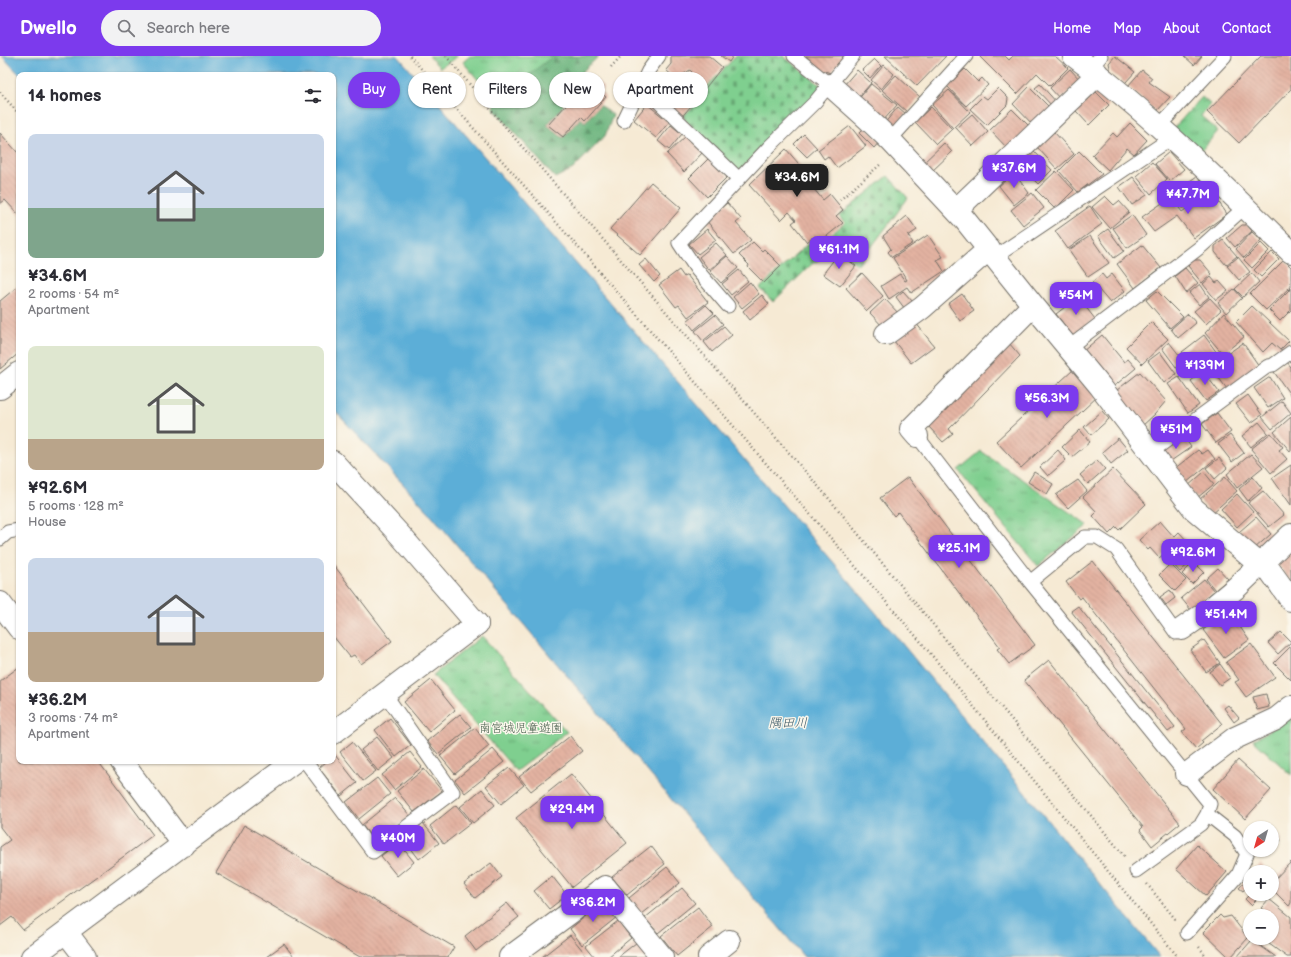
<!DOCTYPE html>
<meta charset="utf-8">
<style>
body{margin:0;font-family:"Balsamiq Sans","Klee One",sans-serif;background:#f2f2f3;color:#2b2b33;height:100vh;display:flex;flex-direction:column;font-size:15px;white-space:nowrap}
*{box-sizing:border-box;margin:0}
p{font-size:13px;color:#7c7c81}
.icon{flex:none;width:22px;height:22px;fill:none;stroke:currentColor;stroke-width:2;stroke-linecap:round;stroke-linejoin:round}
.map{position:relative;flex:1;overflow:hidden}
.drawer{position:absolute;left:16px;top:16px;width:320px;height:692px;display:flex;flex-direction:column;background:#fff;border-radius:8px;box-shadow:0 1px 3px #0004}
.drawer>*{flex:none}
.guide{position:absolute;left:348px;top:16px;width:380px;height:36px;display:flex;gap:8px}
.needle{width:26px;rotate:217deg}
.controls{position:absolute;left:1243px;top:765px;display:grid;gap:8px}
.controls a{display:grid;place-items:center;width:36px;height:36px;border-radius:50%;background:#fff;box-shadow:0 1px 3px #0004;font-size:20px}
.price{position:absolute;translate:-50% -34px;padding:0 9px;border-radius:8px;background:#7c3aed;color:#fff;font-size:13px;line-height:26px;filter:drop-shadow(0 1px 2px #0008)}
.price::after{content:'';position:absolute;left:50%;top:24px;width:12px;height:9px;margin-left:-6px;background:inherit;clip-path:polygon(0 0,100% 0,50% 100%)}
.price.selected{background:#222;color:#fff}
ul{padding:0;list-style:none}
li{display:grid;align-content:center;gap:8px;height:212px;padding:0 12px}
li span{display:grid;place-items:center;height:124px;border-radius:8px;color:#555}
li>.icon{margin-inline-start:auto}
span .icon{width:72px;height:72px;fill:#fffc;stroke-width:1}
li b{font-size:17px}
h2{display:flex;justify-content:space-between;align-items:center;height:48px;padding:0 12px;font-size:17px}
.pill{padding:0 14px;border-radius:18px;background:#fff;box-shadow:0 1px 3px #0004;font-size:14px;line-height:36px}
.pill.selected{background:#7c3aed;color:#fff}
header{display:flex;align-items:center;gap:24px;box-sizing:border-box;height:56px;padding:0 20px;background:#7c3aed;color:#fff}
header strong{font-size:19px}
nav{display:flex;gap:22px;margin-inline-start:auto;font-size:14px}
.search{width:280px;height:36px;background:#f2f2f3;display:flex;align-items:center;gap:10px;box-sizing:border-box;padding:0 14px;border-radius:22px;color:#7c7c81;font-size:15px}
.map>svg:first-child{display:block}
</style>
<header>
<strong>Dwello</strong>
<div class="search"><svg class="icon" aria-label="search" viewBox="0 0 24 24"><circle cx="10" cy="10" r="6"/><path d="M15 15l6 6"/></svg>Search here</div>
<nav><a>Home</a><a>Map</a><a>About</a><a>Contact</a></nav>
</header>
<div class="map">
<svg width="1291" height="901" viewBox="0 0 1291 901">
<defs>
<pattern id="forest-firs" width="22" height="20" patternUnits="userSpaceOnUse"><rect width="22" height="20" fill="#67b27a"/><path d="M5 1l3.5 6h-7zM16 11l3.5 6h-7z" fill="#559164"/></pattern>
<pattern id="cemetery-stones" width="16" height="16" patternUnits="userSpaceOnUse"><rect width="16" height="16" fill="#7fcf8f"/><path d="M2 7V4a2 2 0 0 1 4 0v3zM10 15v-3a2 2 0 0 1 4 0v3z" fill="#68a875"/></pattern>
<pattern id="park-tufts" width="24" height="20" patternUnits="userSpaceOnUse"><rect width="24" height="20" fill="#7fcf8f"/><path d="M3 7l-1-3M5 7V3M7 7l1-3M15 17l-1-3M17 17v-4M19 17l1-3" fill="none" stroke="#68a875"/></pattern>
<pattern id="building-back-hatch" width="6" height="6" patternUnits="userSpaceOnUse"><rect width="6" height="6" fill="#e3b2a1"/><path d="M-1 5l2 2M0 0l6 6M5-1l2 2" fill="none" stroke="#c3998b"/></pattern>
</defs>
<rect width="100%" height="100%" fill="#fbf7ec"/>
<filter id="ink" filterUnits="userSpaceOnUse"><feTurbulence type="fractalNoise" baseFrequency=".025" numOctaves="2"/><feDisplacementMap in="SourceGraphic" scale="8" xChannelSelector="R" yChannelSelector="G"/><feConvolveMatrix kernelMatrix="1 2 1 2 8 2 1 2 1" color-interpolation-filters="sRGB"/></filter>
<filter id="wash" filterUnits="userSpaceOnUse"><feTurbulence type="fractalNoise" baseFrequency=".012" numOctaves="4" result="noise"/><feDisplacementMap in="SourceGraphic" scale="16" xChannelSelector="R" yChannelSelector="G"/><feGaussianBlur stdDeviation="0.9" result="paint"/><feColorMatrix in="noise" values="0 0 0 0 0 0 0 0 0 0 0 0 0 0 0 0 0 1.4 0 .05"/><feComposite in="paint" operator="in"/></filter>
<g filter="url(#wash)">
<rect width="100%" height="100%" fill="#f6ead4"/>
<path fill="url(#forest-firs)" stroke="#496e52" d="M534,0H599L582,16L559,43L564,49L547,69L563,82L580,62L585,66L600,49L613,59L605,80L573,113L555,122L493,52L499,30Z"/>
<path fill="url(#cemetery-stones)" stroke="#557d5d" d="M736,0H783L823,31L737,117L682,61L702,42V36Z
M888,120L908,142L858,209L836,192L811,209L773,246L760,232L812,184L817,190L845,167L839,160Z"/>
<path fill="url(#park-tufts)" stroke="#557d5d" d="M429,0H458L440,12Z
M470,0H553L496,45L463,6Z
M1202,41L1210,48L1201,60L1218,75L1200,96L1173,73Z
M981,395L1088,469L1038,510L958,414Z
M482,580L567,676L516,715L433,619Z
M1291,662V719L1253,684Z"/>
<path fill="#5caed7" stroke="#446c81" d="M2,0H398L895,579L1160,901H804L429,456L333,353V19H20Z"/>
<g id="blocks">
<path fill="url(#building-back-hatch)" d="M671,0H709L722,11L703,35L699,32L696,36L684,26L692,16L690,14L676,23L666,14L671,8Z
M721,0H733L729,6Z
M806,0H842L843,1L831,17L821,14Z
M885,0H946L917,30Z
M981,0H1005L1009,4L1013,0H1055L1068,12L1050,30L1037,17L1017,38L980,1Z
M1115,0L1135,16L1125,27L1111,16L1109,7Z
M1184,0H1202L1194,9Z
M1261,0H1291V33L1239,87L1207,56Z
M874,3L881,10L870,22L862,14Z
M884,9L894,18L881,33L871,24Z
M965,13L978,26L982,22L988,29L966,50L947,30Z
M1070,13L1081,25L1060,43L1050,32Z
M857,14L871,27L858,42L844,29Z
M1142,14L1152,22L1149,26L1170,41L1156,56L1128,30Z
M582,19L588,25L592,20L604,32L600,36L606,41L585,65L581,61L563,81L548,69L566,49L560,43Z
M896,19L920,41L907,56L882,34Z
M665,21L678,32L665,48L652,37Z
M871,28L897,49L882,66L857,45Z
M1040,28L1058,48L1054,52L1035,32Z
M681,31L696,44L680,63L665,49Z
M1029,31L1052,54L1035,71L1013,48Z
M998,32L1008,42L1007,49L987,69L970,53L983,40L987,43Z
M949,34L970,56L953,72L932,49Z
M1096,36L1109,49L1089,69L1076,55Z
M647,48L669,66L656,82L634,64Z
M898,51L906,58L891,75L883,69Z
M931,51L952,73L936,88L915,66Z
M1012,53L1033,74L1008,93L990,74Z
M972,58L988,76L973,90L956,72Z
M1130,67L1147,84L1134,98L1127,92L1108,114L1092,99L1113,77L1117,81Z
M671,69L682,78L669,94L658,85Z
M850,70L866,90L837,112L828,100L824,103L818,94Z
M865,71L880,85L874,92L859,77Z
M1054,76L1074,98L1057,113L1037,91Z
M0,77L19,98V159L5,144L0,148Z
M688,78L704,95L684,116L667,98Z
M804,78L817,92L807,101L794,88Z
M944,87L952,96L930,117L922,108Z
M786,93L817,129L813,132L823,144L830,138L843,154L836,160L843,167L817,188L812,182L807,186L792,167L796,164L789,156L781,164L749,129Z
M1034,95L1052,114L1038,128L1019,109Z
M1079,95L1102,118L1078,136L1059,115Z
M1169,96L1184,113L1170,125L1155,108Z
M710,101L728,120L707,141L689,122Z
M1152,106L1167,123L1151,138L1136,120Z
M1056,115L1074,134L1055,153L1036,134Z
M1014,117L1029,137L1014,149L999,130Z
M1197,120L1207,136L1195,144L1184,129Z
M1133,121L1147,139L1132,149L1119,131Z
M651,126L681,152L640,199L610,173Z
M1183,131L1193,145L1183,152L1173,138Z
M1211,135L1227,158L1194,182L1177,160L1154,176L1142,161L1171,141L1182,156Z
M1032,137L1044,152L1023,169L1011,154Z
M1105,140L1114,149L1119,145L1129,156L1110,172L1092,151Z
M727,147L741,163L736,167L751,184L734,198L706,164Z
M1090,150L1102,168L1068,193L1055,175Z
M1132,159L1146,179L1127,192L1113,172Z
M907,160L917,174L908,180L913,187L892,201L888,196L891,193L883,180Z
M1242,169H1247L1252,175L1235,191L1227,182Z
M707,173L716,184L698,198L689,188Z
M1108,173L1124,195L1114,202L1098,180Z
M1252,176L1261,184L1244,202L1236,193Z
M928,179L943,201L937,204L944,215L911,237L907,231L889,243L881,230L900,218L905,225L907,224L893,202Z
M1090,180L1109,207L1088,221L1069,194Z
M1223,184L1237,200L1226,209L1215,196V190Z
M753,186L762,195L764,193L781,210L764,227L748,211L749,209L739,199Z
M716,187L727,199L709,214L699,201Z
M1261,187L1269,195L1252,212L1244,204Z
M1142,189L1161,212L1135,232L1117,208Z
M1272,196L1279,203L1261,221L1254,214Z
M839,197L856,210L840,230L823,218Z
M727,200L738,212L721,227L710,215Z
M1238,201L1250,216L1239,224L1227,210Z
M646,203L660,220L654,226L639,209Z
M1194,204H1200L1212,218L1202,227L1188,210Z
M1284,204L1291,211V230L1266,254L1250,238Z
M1185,212L1198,227L1186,237L1175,220Z
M679,214L684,221L687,219L708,246L688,261L679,249L676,251L659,229Z
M739,214L748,225L731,239L722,228Z
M862,217L883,240L867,255L846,232Z
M1252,217L1259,226L1243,241L1235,233Z
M1102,218L1106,223L1112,218L1125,235L1110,247L1092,226Z
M1211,221L1216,227L1219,225L1228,235L1216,244L1203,228Z
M750,226L759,238L742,252L733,241Z
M1200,228L1209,241L1199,249L1189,237Z
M18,230L19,297L0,313V245Z
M1291,232V254L1280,265L1269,254Z
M1234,233L1242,242L1226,257L1218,247Z
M903,235L913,246L905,253L896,241Z
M1157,235L1183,261L1170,272L1146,244Z
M962,238L974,255L960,265L948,248Z
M762,239L769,248L750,264L743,255Z
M1078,241L1095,263L1073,280L1056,258Z
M1210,242L1221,254L1206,268L1194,255Z
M885,243L899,258L884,272L870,257Z
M706,249L714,257L694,274L687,265Z
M1252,250L1289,285L1280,294L1272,287L1263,296L1236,266Z
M1224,257L1244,281L1223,298L1205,277Z
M1188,258L1196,267L1178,282L1171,273Z
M715,259L723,268L703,285L695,275Z
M1151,266L1168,283L1142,308L1126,291Z
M916,267L934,290L911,307L894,285Z
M724,270L732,279L712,296L704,286Z
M1102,279L1124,306L1128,303L1136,312L1112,332L1082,296Z
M1204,279L1220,301L1198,318L1182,296Z
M1169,286L1187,309L1179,315L1162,292Z
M1009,287L1020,300L949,373L953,378L943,386L928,370Z
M1243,287L1259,310L1227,333L1210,310Z
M1160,296L1176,318L1164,327L1148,305Z
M1287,306L1291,311V340L1274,316Z
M1073,314L1098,340L1021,412L996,385Z
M1203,315L1219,336L1206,345L1191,325Z
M1140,316L1166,345L1155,358L1141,371L1112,338Z
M1179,321L1199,349L1188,357L1168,328Z
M1270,321L1283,342L1268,352L1254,332Z
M1248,339L1262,359L1251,367L1236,348Z
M1282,345L1291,357L1272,373L1262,361Z
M1102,355L1109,363L1091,379L1084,371Z
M1217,357L1231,376L1216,387L1202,368Z
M1291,361V395H1290L1274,376Z
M1259,366L1268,377L1251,391L1242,380Z
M1080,374L1090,386L1072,401L1062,391Z
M1271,377L1283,391L1279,394L1287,403L1271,417L1251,393Z
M1230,379L1244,397L1232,406L1218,388Z
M1183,380L1191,391L1168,407L1160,396Z
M1118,382L1128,394L1111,408L1102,396Z
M1058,394L1066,404L1048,420L1040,411Z
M1198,394L1202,398L1208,394L1215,403L1186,427L1174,413Z
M1251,398L1263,411L1237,432L1227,418Z
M1219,402L1227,412L1215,423L1206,412Z
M1097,404L1105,413L1088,428L1080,419Z
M1291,409V449L1272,422Z
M1113,413L1146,448L1119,474L1116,471L1109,478L1093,460L1097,456L1083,441Z
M1034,416L1053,428L1047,438L1028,426Z
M1204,416L1214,428L1197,442L1187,431Z
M908,421L1035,589L1009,608L997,593L1000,591L898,456L894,460L880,442Z
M1225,421L1237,435L1211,458L1199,444Z
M1253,421L1262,432L1248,445L1239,433Z
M1078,424L1087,435L1068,452L1056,439Z
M1263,435L1284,459L1269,471L1248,447Z
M1237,438L1253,456L1237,471L1221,453Z
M1256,461L1271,478L1254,493L1239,476Z
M1160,465L1174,481L1179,476L1199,498L1180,516L1164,498L1159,502L1150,492L1148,494L1139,484Z
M1291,487V526L1274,503Z
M1093,505L1222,668L1201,685L1203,687L1196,693L1182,676L1186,673L1082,541L1079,543L1066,526Z
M1194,506L1204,516L1192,528L1182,518Z
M333,508L392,585L361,608L354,599L350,601L333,580Z
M1170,508L1186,524L1175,535L1159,519Z
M1218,512L1228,523L1215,534L1206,523Z
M1204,523L1214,535L1191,554L1181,542Z
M1170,534L1175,542L1166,549L1160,541Z
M1078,550L1175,671L1168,676L1071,555Z
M1229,555L1249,584L1224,602L1203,574Z
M1281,576L1291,586L1278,598L1268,587Z
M1204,584L1220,607L1206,616L1190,594Z
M1251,588L1275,621L1246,641L1235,626L1239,624L1226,606Z
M1291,590V624L1274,607Z
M1049,604L1180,767L1152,790L1140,774L1143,771L1024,624Z
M1220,608L1230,622L1220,629L1210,616Z
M19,611V705H98L153,779L23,874L12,861L0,870V791L10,784L0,771V625Z
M431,624L455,654L429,676L404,646Z
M1266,638L1269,651L1257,654L1253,641Z
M1228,649L1239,662L1234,666L1224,652Z
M460,658L471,671L438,698L427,685Z
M390,662L411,689L396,701L375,674Z
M475,672L489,690L455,718L440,700Z
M570,680L582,695L531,735L519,721Z
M377,681L394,702L378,715L361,694Z
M352,686L376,715L363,725L340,696Z
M493,693L504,706L465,737L455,724Z
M410,696L422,711L394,734L382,719Z
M335,699L357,727L341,740L319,712L327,705H333V700Z
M1238,704L1271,734L1245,763L1213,733Z
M509,712L524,729L501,748L486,730Z
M424,713L442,735L414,756L397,735Z
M571,718L627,787L572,831L516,762Z
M377,722L390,738L359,763L346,746Z
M482,733L495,749L473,767L460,751Z
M395,742L410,760L376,787L362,769Z
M456,749L471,767L444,788L430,770Z
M423,767L439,787L419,803L404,783Z
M244,769L454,891L448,901H360L216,817Z
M1272,776L1281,784L1272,794Z
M398,786L414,806L397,820L381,800Z
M1197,789L1227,816L1206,840L1176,813Z
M651,790L665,808L627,839L612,821Z
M1291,806V847L1289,850L1272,833V826Z
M491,807L502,821L475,842L464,828Z
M1261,808L1264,811L1260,816H1253Z
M667,811L680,827L641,858L629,842Z
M552,820L567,839L549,853L534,835Z
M1250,820V827L1243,835L1239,832Z
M682,832L695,847L658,877L645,862Z
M1250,838L1257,843L1251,849L1245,843Z
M1269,843L1291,861V901H1287L1261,882H1272L1273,862L1261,852Z
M604,845L617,861L582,889L570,873Z
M507,847L519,861L476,895L465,880Z
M698,851L713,871L677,900L661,880Z
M1220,859L1223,862L1231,860L1248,882L1231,901H1229L1203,876Z
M618,865L631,882L608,901H595L586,890Z
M1249,866L1250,867V878L1244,871Z
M570,879L588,901H542Z
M641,883L655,901H618Z
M1252,884L1276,901H1237Z
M284,888L294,901H266Z"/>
</g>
</g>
<g filter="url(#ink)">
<use href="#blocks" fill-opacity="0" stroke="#726e66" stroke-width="1"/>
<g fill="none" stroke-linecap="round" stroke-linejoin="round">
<g stroke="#726e66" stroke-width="15">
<path id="lane" d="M794,0L830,29
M1091,12L1101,0
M641,29L739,123
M624,65L648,15L659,0
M1159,70L1225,0
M890,84L966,0
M995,201L1171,82
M728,250L697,214L679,187L770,90L815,46L853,0
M1068,292L1203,189L1245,151
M917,380L1030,526L1210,748L1207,758L1201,768L1136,815
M1150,397L1268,310L1273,309L1291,296
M0,483L8,476L19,474
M1030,526L1085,481H1097L1116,493L1176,577L1182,573
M305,705L373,796L453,736L385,638
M1187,877L1238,819L1247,798L1235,780L1207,758"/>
</g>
<g stroke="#726e66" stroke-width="24">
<path id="street" d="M1074,0C1152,59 1221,128 1291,196
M830,29L868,63L890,84L965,164L1033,249L1100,330L1194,453L1259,508
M956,154L1098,18
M886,278L922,252L989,193
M0,332L19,317
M917,380L911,373L1033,249
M333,406L400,479L477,568
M1263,505L1291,544
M1182,573L1212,552L1237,531L1291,479
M1187,718L1235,682L1276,663L1291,651
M510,901L605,831L662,901
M709,901L729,885"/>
</g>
<g stroke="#726e66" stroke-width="24">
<path id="secondary" d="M0,547L19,572
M333,677L477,568
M121,705L184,789
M66,876L85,901
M32,901L295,705"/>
</g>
<path stroke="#726e66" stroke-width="2.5" stroke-dasharray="1 3" stroke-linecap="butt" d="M410,0L578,191L921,586L1178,901
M446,0L518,86L831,445L1126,802
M611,11L621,0
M0,36L19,58
M840,144L882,107
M1147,828L1176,864
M1199,891L1207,901"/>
<use href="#lane" stroke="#fff" stroke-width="13"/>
<use href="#street" stroke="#fff" stroke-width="22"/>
<use href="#secondary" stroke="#fff" stroke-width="22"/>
</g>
</g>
<g text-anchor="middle" stroke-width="3" stroke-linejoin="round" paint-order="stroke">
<g font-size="12" fill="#445c49" stroke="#fbf7ec">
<text x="521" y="676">南宮城児童遊園</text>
</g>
<g font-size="13" font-style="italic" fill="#3c5967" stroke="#fbf7ec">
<text x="788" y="671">隅田川</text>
</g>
</g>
</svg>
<div class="controls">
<a><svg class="needle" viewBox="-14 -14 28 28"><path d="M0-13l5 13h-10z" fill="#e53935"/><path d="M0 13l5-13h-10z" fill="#7c7c81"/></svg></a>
<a>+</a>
<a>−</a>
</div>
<b class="price" style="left:1014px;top:133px">¥37.6M</b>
<b class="price selected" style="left:797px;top:142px">¥34.6M</b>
<b class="price" style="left:1188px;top:159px">¥47.7M</b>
<b class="price" style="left:839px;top:214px">¥61.1M</b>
<b class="price" style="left:1076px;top:260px">¥54M</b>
<b class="price" style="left:1205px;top:330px">¥139M</b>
<b class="price" style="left:1047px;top:363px">¥56.3M</b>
<b class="price" style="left:1176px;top:394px">¥51M</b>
<b class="price" style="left:959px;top:513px">¥25.1M</b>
<b class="price" style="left:1193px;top:517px">¥92.6M</b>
<b class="price" style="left:1226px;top:579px">¥51.4M</b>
<b class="price" style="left:572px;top:774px">¥29.4M</b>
<b class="price" style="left:398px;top:803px">¥40M</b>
<b class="price" style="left:593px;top:867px">¥36.2M</b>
<div class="guide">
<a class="pill selected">Buy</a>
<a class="pill">Rent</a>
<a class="pill">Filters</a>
<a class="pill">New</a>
<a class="pill">Apartment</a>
</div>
<section class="drawer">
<h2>14 homes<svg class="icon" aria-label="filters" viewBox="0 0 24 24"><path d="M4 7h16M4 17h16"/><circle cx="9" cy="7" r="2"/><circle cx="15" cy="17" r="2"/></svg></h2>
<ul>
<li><span style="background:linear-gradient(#c9d6e8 60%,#7fa58c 0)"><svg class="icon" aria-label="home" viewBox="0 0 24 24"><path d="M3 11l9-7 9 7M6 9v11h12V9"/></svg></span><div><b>¥34.6M</b><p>2 rooms · 54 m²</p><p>Apartment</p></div></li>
<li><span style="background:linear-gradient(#dfe7d0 75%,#b9a48a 0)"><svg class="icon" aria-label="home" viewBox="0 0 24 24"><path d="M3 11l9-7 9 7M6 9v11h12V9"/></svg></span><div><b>¥92.6M</b><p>5 rooms · 128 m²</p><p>House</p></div></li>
<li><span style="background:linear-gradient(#c9d6e8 60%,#b9a48a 0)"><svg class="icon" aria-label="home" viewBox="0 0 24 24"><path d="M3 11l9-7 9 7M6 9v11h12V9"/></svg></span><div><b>¥36.2M</b><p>3 rooms · 74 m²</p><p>Apartment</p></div></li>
</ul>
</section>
</div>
